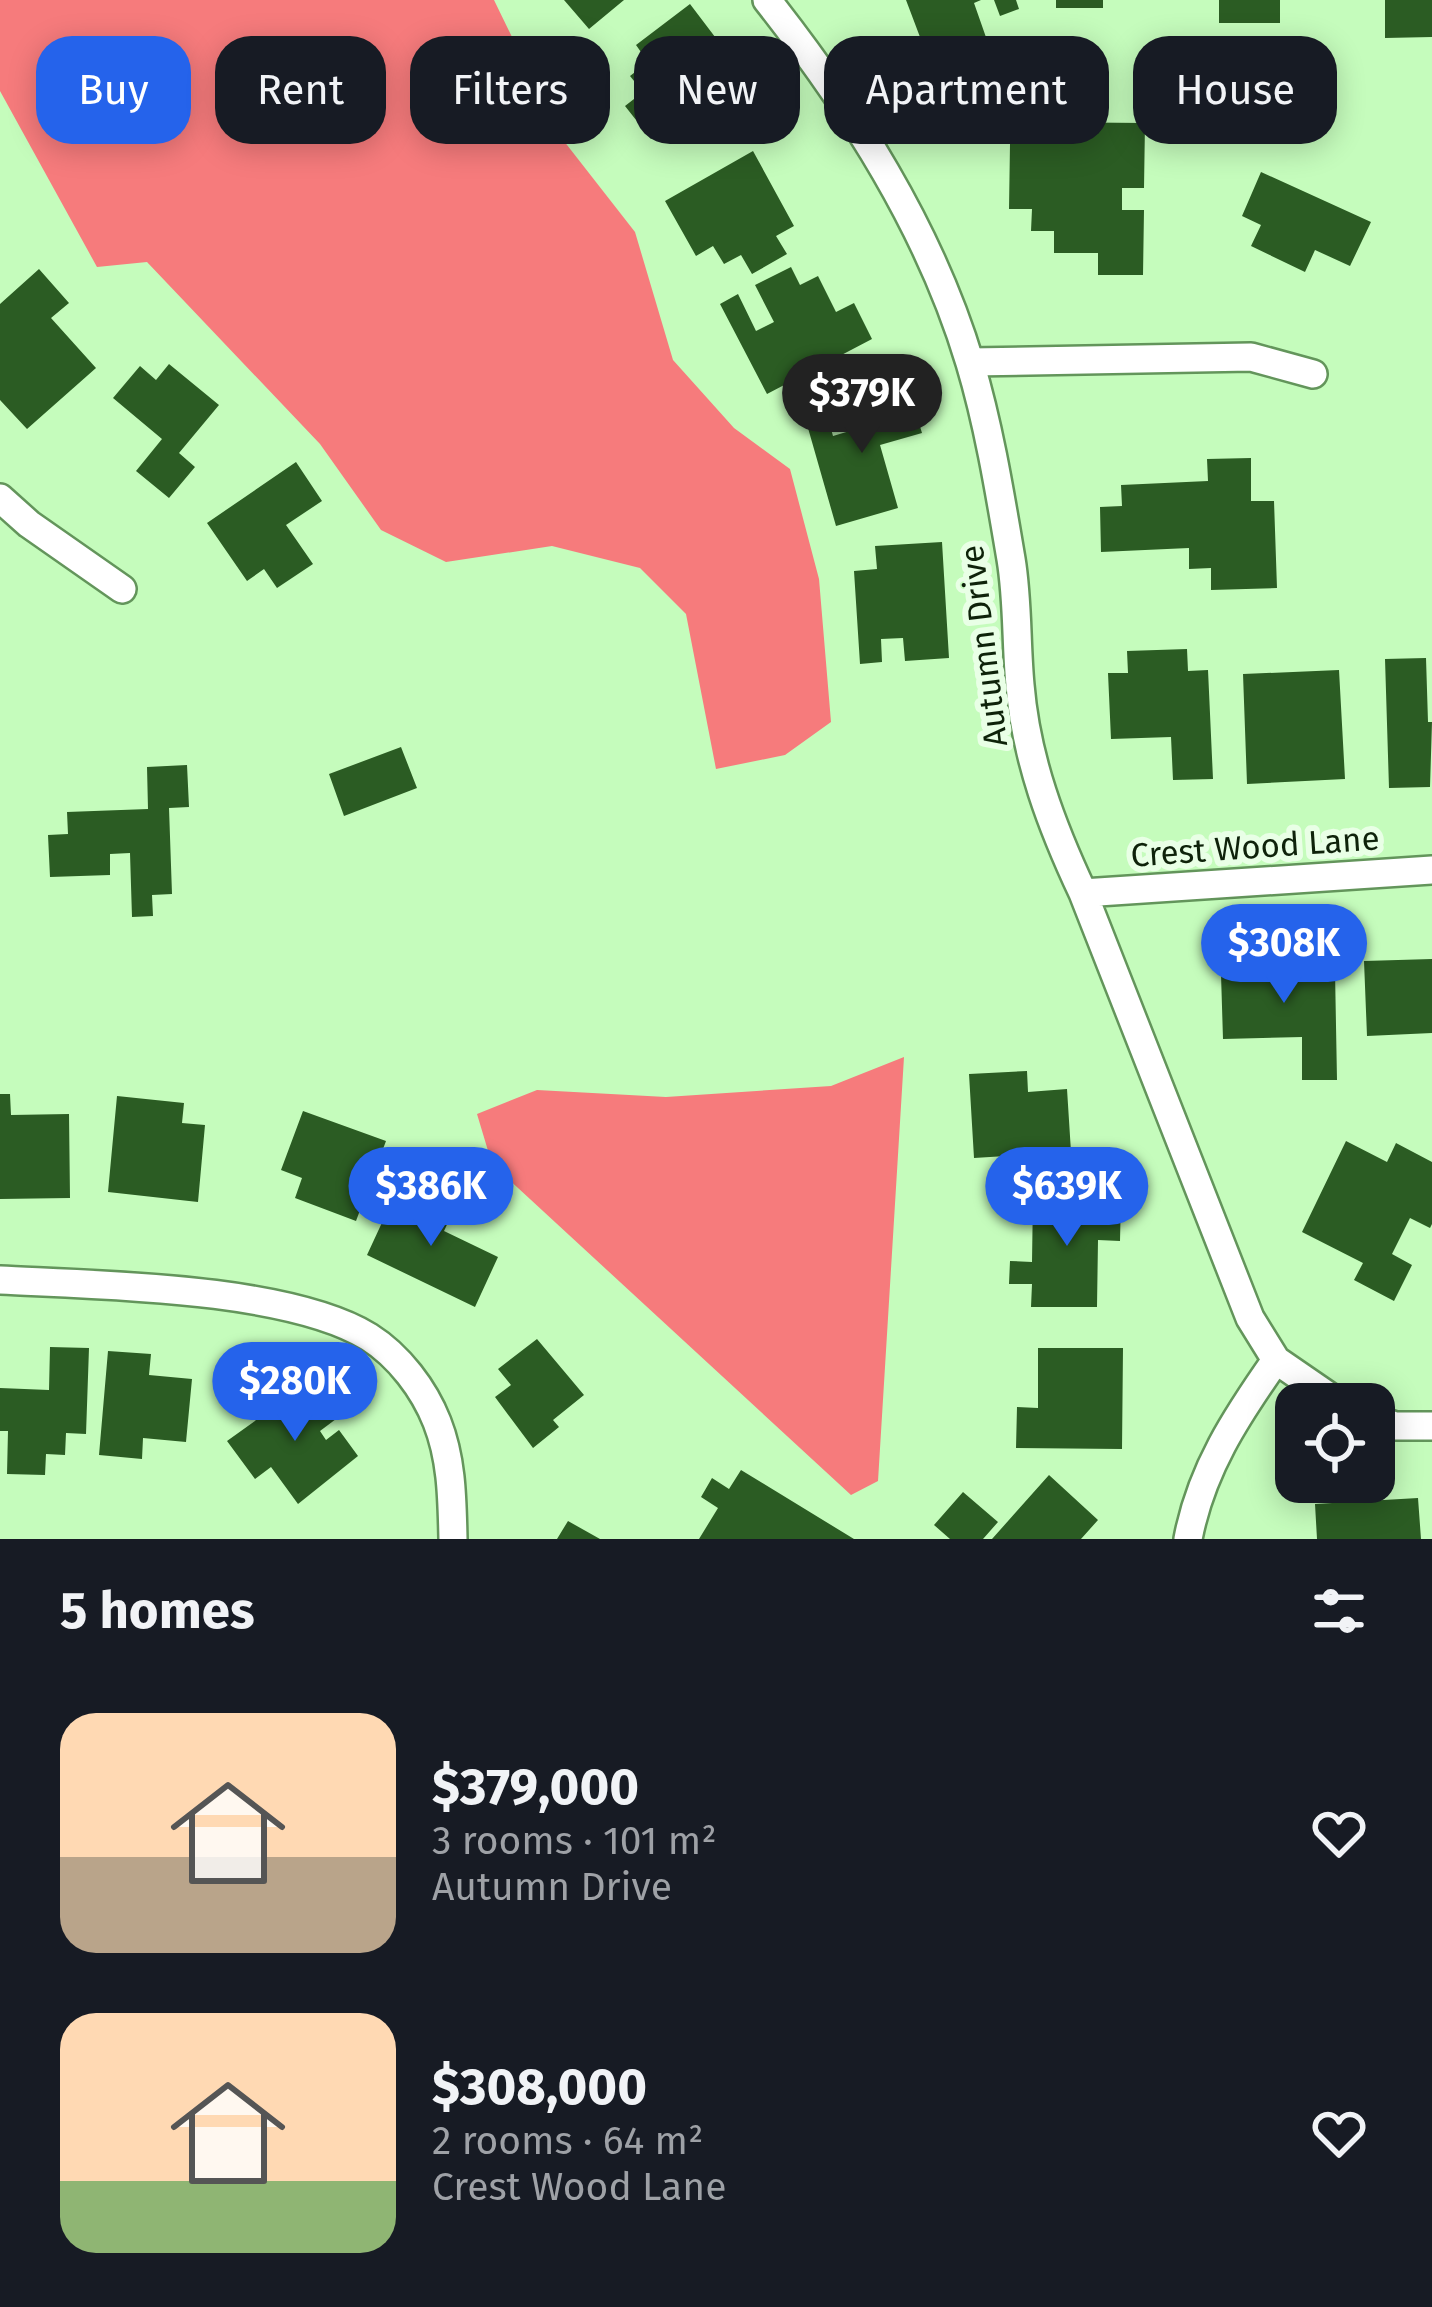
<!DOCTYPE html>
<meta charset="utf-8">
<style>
body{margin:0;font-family:"Fira Sans",sans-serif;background:#20242c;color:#f1f3f6;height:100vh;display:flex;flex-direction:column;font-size:45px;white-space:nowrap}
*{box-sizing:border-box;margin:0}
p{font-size:39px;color:#9ea1a6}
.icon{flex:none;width:66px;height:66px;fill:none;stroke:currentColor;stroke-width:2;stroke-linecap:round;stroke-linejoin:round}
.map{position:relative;height:1539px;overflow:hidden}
.side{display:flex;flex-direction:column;background:#171b24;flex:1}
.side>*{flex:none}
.hud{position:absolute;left:36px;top:36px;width:1362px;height:108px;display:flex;gap:24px}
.buttons{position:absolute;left:1275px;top:1383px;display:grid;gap:24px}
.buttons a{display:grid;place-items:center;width:120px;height:120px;border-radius:24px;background:#171b24;box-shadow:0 6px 30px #0003;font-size:60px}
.price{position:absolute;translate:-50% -102px;padding:0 27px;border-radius:42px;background:#2563eb;color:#fff;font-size:39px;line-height:78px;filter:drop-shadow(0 3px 6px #0008)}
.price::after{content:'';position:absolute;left:50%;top:72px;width:36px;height:27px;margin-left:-18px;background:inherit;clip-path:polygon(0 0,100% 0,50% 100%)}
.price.current{background:#222;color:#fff}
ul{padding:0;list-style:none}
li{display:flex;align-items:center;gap:36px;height:300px;padding:0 60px}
li span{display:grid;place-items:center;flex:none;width:336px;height:240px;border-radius:36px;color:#555}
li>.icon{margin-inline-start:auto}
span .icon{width:144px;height:144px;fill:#fffc;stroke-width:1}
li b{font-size:51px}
h2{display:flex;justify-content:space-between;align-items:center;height:144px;padding:0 60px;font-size:51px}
.tag{padding:0 42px;border-radius:36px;background:#171b24;box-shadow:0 6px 30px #0003;font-size:42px;line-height:108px}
.tag.current{background:#2563eb;color:#fff}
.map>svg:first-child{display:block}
</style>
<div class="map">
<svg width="1432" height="1539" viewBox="0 0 1432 1539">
<rect width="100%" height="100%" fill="#c5fcbc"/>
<path fill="#f67b7c" d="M0,0H494L560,136L635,232L673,360L734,428L790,469L819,579L831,722L785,755L716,769L686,614L640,568L552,546L446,562L381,530L320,444L147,262L97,267L0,91Z
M904,1057L878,1481L851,1495L492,1164L477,1114L537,1090L666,1097L831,1086Z"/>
<path fill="#2b5c23" d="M564,0H624L589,29Z
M906,0H981L974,3L988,43L950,57L942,38L923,45Z
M994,0H1016L1019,9L1000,16Z
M1056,0H1103V8H1056Z
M1219,0H1280V23H1219Z
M1385,0H1432V37L1385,38Z
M690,4L753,87L681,142L668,125L651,139L625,106L643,92L630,76L648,62L636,45Z
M1033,122L1145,123L1144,188H1122V210H1144L1143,275H1098V253H1054V231H1031L1032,209H1009L1010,144H1032Z
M753,151L794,226L776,236L787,254L752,274L741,255L724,264L713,246L696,256L665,201Z
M1261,172L1371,222L1350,266L1315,250L1305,272L1251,246L1261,225L1242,216Z
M791,267L800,285L818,276L836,312L854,303L872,339L767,394L720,304L738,294L756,331L774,322L755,285Z
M39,269L69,303L51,318L96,368L27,429L0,400V304Z
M169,364L219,405L179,453L195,467L169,498L136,471L162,439L113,398L140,366L156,380Z
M909,391L922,433L880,445L898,508L836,526L806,421L827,415L833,436L853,430L847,409Z
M1251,458V501H1274L1277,588L1211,590V568L1189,569V548L1101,552L1100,507L1122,506L1121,485L1208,481L1207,459Z
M296,462L322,501L286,525L313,564L277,588L264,569L247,581L207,523Z
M942,542L949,658L905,661L903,638L881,639L882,662L860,664L854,571L877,569L875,546Z
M1187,649L1188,671L1208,670L1213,779L1173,780L1171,737L1111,739L1108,673H1128L1127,651Z
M1426,658L1428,722H1432L1430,787L1389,788L1385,659Z
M1339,670L1345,779L1247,784L1243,674Z
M401,747L417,788L344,816L329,774Z
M187,765L189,807L169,808L172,894L152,895L153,916L132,917L130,853L110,854V875L50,877L48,835L68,834L67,812L148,809L147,767Z
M1312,950V971H1335L1337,1080H1302V1037L1223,1039L1221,974L1244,973L1243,951Z
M1432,959V1033L1367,1036L1364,961Z
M1027,1071L1028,1092L1067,1089L1071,1152L974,1158L969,1074Z
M0,1094H10L11,1115L69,1114L70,1198L0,1199Z
M117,1096L184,1103L182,1123L205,1125L198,1202L108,1192Z
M303,1111L386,1141L356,1221L295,1198L302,1178L281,1170Z
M1346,1141L1387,1162L1396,1143L1432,1162V1224L1430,1228L1410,1218L1392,1254L1412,1265L1394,1301L1354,1280L1363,1263L1302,1232Z
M398,1188L452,1214L444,1231L498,1257L475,1307L367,1255Z
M1033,1195L1121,1196L1120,1241L1098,1240L1097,1307H1031L1032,1284H1009L1010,1261L1032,1262Z
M537,1339L584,1395L553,1420L559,1427L533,1448L495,1397L511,1385L498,1369Z
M50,1347L89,1348L86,1434L66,1433L65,1455L46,1454L45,1475L7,1474L8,1431H0V1388L49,1390Z
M1038,1348H1123L1122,1449L1016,1448L1017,1407L1038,1408Z
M108,1351L151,1354L149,1375L192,1379L186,1442L143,1438L142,1459L99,1455Z
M309,1382L336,1419L320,1431L326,1440L339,1430L358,1456L298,1504L271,1467L255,1479L227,1441Z
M741,1470L854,1539H699L718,1508L701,1497L712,1478L729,1489Z
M1049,1475L1098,1520L1081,1539H992Z
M963,1492L998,1522L983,1539H950L934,1525Z
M1418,1498L1421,1539H1317L1315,1504Z
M568,1521L600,1539H557Z"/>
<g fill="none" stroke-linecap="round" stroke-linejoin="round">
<g stroke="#63955b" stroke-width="32">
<path id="minor" d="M767,0C852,108 930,229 970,363C989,426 1000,494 1011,559C1018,601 1016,643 1020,685C1026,759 1052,827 1083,893L1250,1318L1276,1360L1340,1404
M970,362L1251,357L1313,374
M0,498L29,524L122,589
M1083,893L1432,870
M0,1280C98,1285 288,1287 369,1337C399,1356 424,1389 437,1422C452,1460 452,1499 453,1539
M1374,1418L1395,1426H1432
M1188,1539C1201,1470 1236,1417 1276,1360"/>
</g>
<use href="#minor" stroke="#fff" stroke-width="27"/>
</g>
<g text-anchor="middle" stroke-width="12" stroke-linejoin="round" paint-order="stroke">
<g font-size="33" fill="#0e220a" stroke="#e9ffe6">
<text transform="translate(983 646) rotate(-97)" y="12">Autumn Drive</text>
<text transform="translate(1255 846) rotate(-4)" y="12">Crest Wood Lane</text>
</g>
</g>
</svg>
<div class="buttons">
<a><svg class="icon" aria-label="locate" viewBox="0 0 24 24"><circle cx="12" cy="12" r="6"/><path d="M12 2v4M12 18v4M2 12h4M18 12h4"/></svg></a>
</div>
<b class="price current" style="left:862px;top:456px">$379K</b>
<b class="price" style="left:1284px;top:1006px">$308K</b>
<b class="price" style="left:431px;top:1249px">$386K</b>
<b class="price" style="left:1067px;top:1249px">$639K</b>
<b class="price" style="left:295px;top:1444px">$280K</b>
<div class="hud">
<a class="tag current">Buy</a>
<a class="tag">Rent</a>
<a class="tag">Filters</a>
<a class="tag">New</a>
<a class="tag">Apartment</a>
<a class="tag">House</a>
</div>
</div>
<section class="side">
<h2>5 homes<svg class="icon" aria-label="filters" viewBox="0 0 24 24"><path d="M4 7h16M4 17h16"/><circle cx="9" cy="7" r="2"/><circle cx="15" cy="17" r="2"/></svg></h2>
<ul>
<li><span style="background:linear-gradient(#ffd9b3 60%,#b9a48a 0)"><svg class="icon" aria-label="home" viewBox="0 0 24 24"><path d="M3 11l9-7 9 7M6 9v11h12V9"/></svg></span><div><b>$379,000</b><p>3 rooms · 101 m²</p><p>Autumn Drive</p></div><svg class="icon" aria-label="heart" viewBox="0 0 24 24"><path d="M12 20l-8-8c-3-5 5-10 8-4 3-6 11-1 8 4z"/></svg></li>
<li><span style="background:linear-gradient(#ffd9b3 70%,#8fb573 0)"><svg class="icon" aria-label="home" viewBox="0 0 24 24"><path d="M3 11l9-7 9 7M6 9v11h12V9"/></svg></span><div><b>$308,000</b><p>2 rooms · 64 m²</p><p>Crest Wood Lane</p></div><svg class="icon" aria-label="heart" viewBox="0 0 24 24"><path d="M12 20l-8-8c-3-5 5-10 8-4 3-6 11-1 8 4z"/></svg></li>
</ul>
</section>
